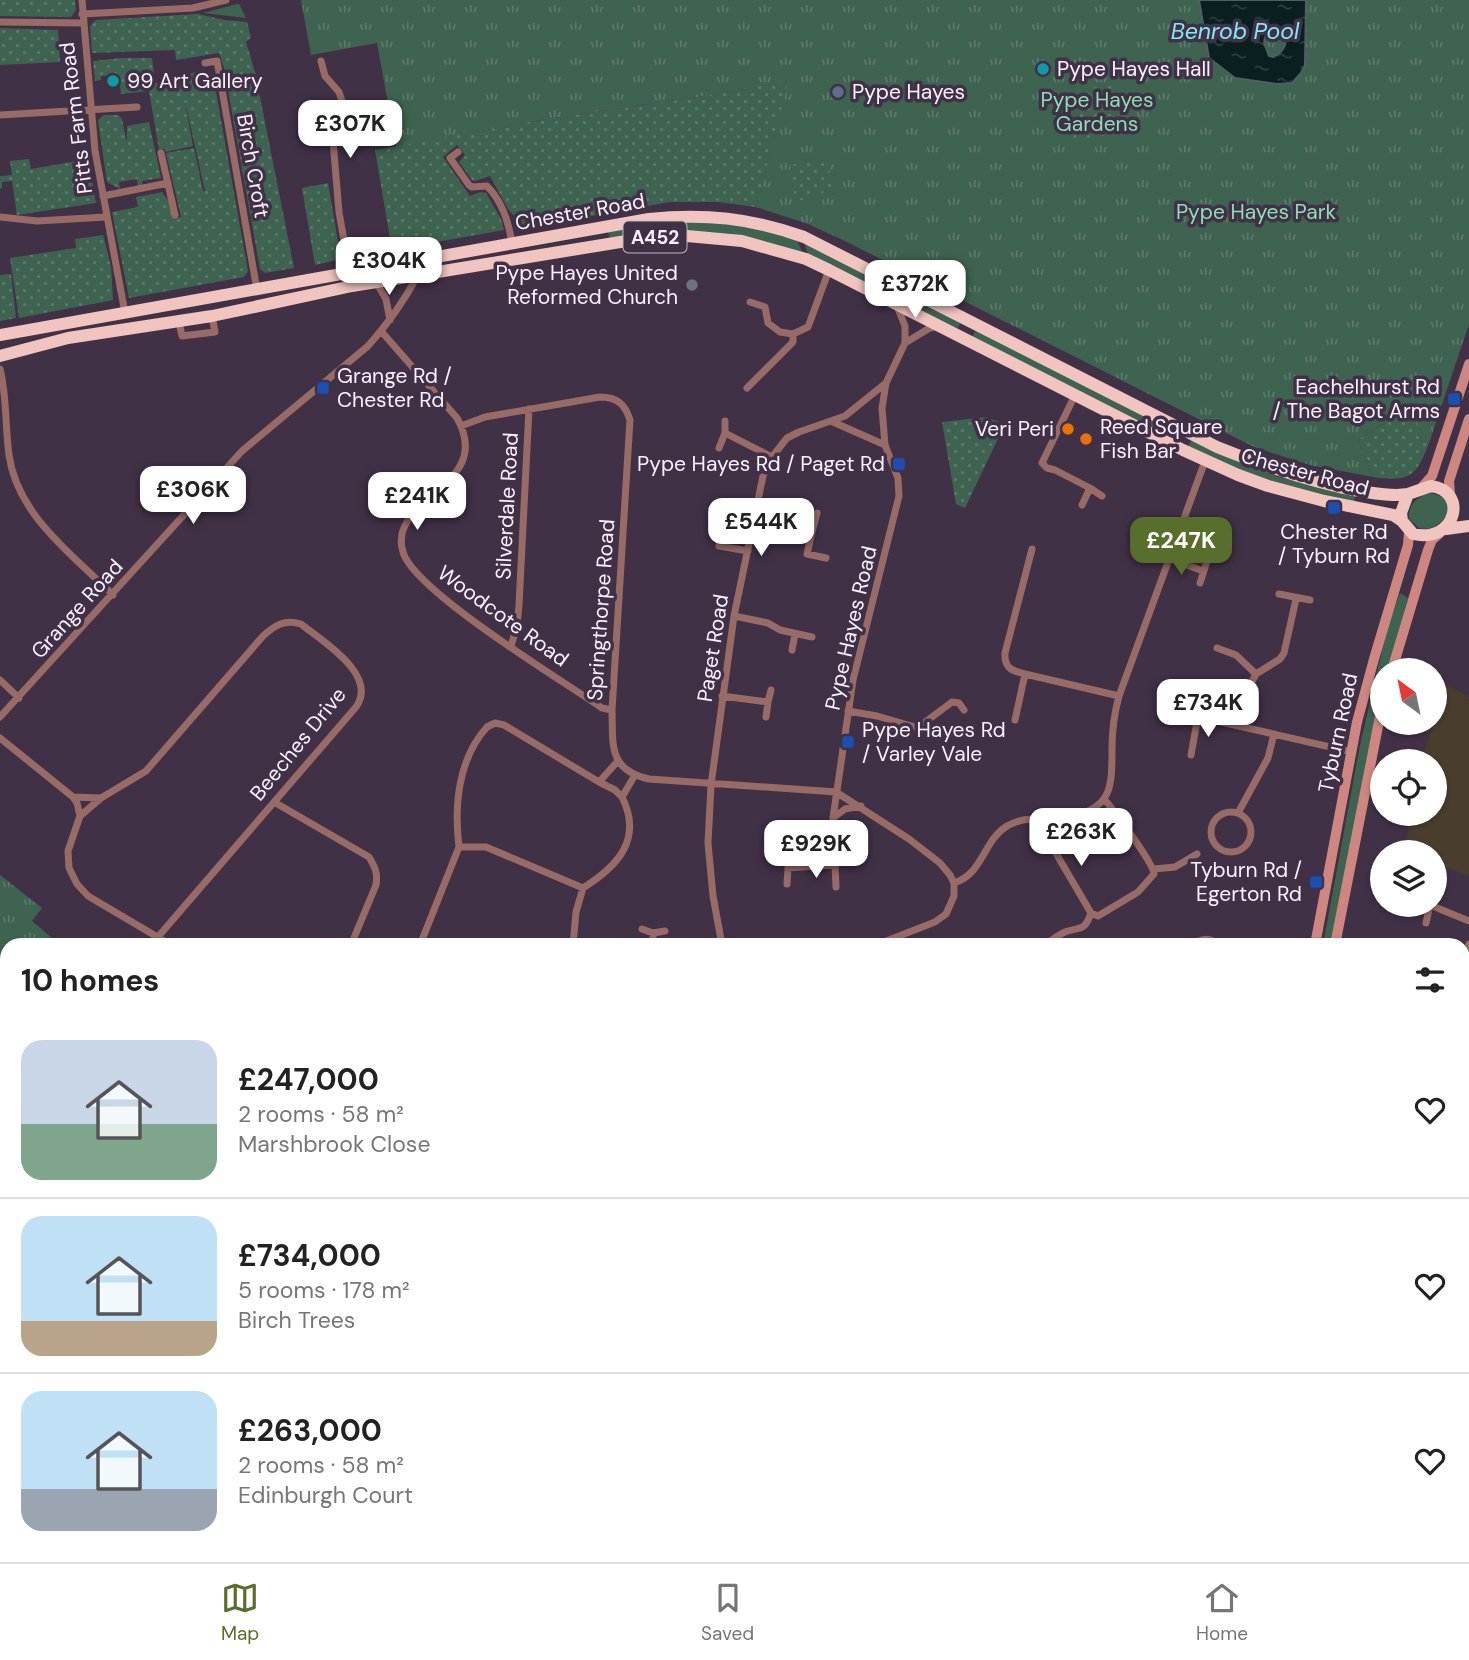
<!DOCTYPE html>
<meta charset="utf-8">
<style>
body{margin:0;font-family:"DM Sans",sans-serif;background:#f2f2f2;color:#222;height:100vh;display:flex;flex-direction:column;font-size:26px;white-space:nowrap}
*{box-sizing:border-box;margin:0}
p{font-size:23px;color:#767676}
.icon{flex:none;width:38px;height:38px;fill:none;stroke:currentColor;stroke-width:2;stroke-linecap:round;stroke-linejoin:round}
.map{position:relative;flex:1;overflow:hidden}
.sheet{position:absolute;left:0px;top:938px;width:1470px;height:625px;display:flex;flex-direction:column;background:#fff;border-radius:21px 21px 0 0;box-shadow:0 2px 5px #0004}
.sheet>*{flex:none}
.needle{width:46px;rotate:327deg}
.buttons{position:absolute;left:1370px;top:658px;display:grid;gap:14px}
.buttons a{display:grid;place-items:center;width:77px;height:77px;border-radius:50%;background:#fff;box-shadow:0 2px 5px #0004;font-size:35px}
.price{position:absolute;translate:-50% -60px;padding:0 16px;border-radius:14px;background:#fff;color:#222;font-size:23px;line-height:46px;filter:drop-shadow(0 2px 4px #0008)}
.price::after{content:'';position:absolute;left:50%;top:42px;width:21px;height:16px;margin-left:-10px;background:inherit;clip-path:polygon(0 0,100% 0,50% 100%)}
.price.current{background:#586e2b;color:#fff}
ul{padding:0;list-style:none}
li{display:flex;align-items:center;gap:21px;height:175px;padding:0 21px}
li+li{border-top:2px solid #e0e0e0}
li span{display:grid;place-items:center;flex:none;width:196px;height:140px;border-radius:21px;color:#555}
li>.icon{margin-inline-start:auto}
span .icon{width:84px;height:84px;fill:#fffc;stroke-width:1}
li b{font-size:30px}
h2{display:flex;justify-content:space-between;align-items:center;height:84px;padding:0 21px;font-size:30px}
.tab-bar{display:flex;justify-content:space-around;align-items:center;height:98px;border-top:2px solid #e0e0e0;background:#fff;font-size:19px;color:#767676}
.tab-bar a{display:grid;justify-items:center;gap:4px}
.tab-bar .current{color:#586e2b}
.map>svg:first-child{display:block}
</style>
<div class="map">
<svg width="1469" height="1562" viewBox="0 0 1469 1562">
<defs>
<pattern id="park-tufts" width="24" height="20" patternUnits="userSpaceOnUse" patternTransform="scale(1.75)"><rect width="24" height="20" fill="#3f6351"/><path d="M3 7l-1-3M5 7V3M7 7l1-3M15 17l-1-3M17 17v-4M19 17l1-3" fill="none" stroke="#5c7a6b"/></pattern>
<pattern id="garden-dots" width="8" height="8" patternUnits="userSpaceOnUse" patternTransform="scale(1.75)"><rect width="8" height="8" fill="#3f6351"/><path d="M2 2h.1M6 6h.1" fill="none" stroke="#5c7a6b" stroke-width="1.8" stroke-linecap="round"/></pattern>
<pattern id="water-ripples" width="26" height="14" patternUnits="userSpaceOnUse" patternTransform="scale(1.75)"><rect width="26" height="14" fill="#091f20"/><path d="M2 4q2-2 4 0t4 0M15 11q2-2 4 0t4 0" fill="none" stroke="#2e4041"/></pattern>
</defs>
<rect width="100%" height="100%" fill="#413147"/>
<path fill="#493d2e" d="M1447,685L1469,697V876L1435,863V852H1419L1420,847L1405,844L1412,814H1435V761H1421Z"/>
<path fill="#3f6351" d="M239,4L246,18L203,13L237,4Z
M653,223C701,223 753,219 798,242L802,252L731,234L690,231L610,239L608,232Z
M806,243L879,281L876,286L809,256L805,246Z
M894,287L959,321L960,325L957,328L890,295Z
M976,329L1171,429L1167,437L972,338Z
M1191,440L1278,477L1355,495L1354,502L1282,486L1238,470L1188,447Z
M1431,493L1445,498L1449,512C1441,523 1434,531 1419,528L1409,519C1408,504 1417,496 1431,493Z
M1400,593L1408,598L1388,670H1382V693L1332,945H1323L1360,745L1388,626Z"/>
<path fill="url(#park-tufts)" d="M301,0H1469V324L1429,443L1407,408L1358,440L1373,477L1310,465L1254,447L847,242L808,224L756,207L788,81L711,95L534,121L396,147L377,43L311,55Z
M0,875L42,908L32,921L60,945H7V1184L0,1182Z
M1469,1065V1240L1463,1249V1081Z
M444,1556H512L515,1562H448Z"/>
<path fill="url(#garden-dots)" d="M0,0H75L76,10L71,17L0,16Z
M198,14L224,20L247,22L251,37L246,42L255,72L294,268L265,273L260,269L224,68L219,53L176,60L175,50L92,53L90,26L96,20Z
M0,28L58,30L60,62L0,65Z
M121,58H152L155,83C175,81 198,65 213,75L248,271L244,277L129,298L112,212L138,207L136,197L162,192L167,199L170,198L174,218L181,217L166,153L194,148L203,191H205L184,97L193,146L166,152L165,149L159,150L149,91L121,94L119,75L101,76V80L95,81L93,61Z
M789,80L756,207L718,202H670L524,228L508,209L490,176L475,181L472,180L459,162L465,155L457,145L443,157L470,196L480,192L486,193L501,219L504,230L392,250L375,150L534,121L711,95Z
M1118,82L1130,132L1074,140L1069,93Z
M104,115H118L122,119L127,143V126L149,122L161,178L142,181V185L138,186L137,179L119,182L120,189L107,182L98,120Z
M29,159L31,169L88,159L96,203L17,215L12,181L2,182V188L0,189V176L12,175L10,161Z
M828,159L832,191L811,195L810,199L795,201L790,165Z
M328,183L341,259L315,265L302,188Z
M103,235L111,266L113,300L19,318L10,258L76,248L75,239Z
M11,274L16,318L0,321V275Z
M1408,408L1429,443C1416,477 1410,482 1373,477L1358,440Z
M986,417L1005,424L965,508L956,504L942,422Z"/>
<path fill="url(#water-ripples)" stroke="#515e63" stroke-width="2" fill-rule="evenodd" d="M1199,0H1306L1305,65L1301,73L1292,83L1277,84L1235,78L1209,58ZM1278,31C1292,39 1284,52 1273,57L1269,56L1264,43L1265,37L1271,32Z"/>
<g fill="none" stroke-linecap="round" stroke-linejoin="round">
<path stroke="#986b67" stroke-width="7" d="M82,0L95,151L125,313
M82,14L193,8L226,0
M0,22L83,23
M321,61L325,76L339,92L342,101L341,109L332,129L339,212L352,286
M205,63L217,61L257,290
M0,115L137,107
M458,152L450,158L469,185L472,187L487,186C502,201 509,223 512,244
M161,153L175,215
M103,196L168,183
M0,217L37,221L106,217
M376,282L386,299L390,320
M750,302L765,307L768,323L780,332L793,334
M179,322L182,336L215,332L212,316
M381,331L457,418C496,487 386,498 403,552C414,591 563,681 602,708L612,710
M905,343L928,329L938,326
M0,369C7,396 5,426 9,455C17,515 73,555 113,595
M747,388L793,342V334L808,327L829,270
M1075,395L1042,463L1047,468L1055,470L1090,488L1082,505
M725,421V433
M833,422L885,445
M461,426L485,417L600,397C617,397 625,404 630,420L612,710C613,745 608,770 649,779L836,792L909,839L940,863L950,875L954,883V896L946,914L935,922L876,945
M719,448L725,433L772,457
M1090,488L1102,496
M754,518L812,532L817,513
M722,532L719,546L748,551
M812,532L807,554L826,558
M1032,549L1005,653C1004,668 1012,671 1025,674L1119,696
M1168,558L1203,571
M1200,583L1208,558
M1279,594L1310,600
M734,616L768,623L780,630L812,637
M511,646L517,626L519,605L529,409
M1217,648L1236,655L1256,674L1249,687L1240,725
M792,650L795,634
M1256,674L1280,659L1284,653L1296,599
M0,680L19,698
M722,696L768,702L771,690
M848,711L877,716L915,727L924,723L952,702L959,703L964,710
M1186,714L1352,752
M0,717L242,451L368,346C388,324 404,301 418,275
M766,717L768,702
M1015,720L1025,674
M0,738L73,797L77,803L80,816
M1191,755L1198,716
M599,782L615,790L622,797
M73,797L101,798L146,771L263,636C275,625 285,619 301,624C322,641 379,675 356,707L157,938
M101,798L80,816L68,851L69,868L77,884L88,896L171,945
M274,802L369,857C375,867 378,873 376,885L351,945
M1211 832a20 20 0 1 1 40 0a20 20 0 1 1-40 0Z
M1238,813L1268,758L1274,734
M833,818L845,809L861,806
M1047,838L1091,913
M459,847H486L583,888
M788,850V868
M1154,869L1175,867L1197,854
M954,883C983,874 983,841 1007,826C1031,813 1043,823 1065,818C1111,808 1112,792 1112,749C1112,730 1114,714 1119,696L1205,461
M787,884L788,868L834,865
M836,887L833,818L853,680L899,496L898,478L885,445L882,408L886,383L905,343V326L897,306
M1430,905L1469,921
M1091,913L1098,916L1138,892L1154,874C1154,864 1113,809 1104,799
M1426,923L1430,905
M642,929L653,933
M420,945L459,847C454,806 458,759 487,727L495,723L504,725L599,782L617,762
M573,945L576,912L583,888C618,866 643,839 622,797L635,775
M653,945V933L665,931
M722,945L713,896L708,843L711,785L734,616L763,476L772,457L787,438L799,432L845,416L886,383
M1044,945C1051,941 1058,935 1065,932C1080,926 1084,933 1091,913
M1193,945C1204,936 1211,939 1223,945
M1463,961L1469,944
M1463,1017L1469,1019
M0,1283L7,1285
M0,1433L7,1427
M382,1556L391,1562
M541,1556L545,1562
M1218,1556L1221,1562
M1342,1556L1346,1562
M982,1557L999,1559
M56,1562L57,1556
M145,1562L146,1556
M218,1562L219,1556
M293,1562L294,1556
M678,1562L682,1556
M1274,1562L1287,1556"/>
<path stroke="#cd8680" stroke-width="10" d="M1422,487L1432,476L1469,364
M1450,494L1449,481L1469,419
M1392,670L1428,550L1432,540L1440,533
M1315,945L1357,722L1374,659L1408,545L1409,532
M1335,945L1382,706
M1087,1562L1090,1556
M1108,1562L1111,1556"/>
<path stroke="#f1c4bf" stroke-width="12" d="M0,335L649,219C704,213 751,218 804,237L1217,447C1264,466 1310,482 1359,491C1375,493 1392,497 1408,494
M0,356L68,338L212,316L352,286L651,237L687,236L742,241L806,259L829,270L1183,450L1238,475L1268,486L1324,501L1393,515L1402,521
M1431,486C1469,491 1456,544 1413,534L1402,521L1401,513L1408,494Z
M1446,529L1469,526"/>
</g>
<g fill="#0f9aa8" stroke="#413147" stroke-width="2.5">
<circle cx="1043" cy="69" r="7"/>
<circle cx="113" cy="81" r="7"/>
</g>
<circle fill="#5c6f8a" stroke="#413147" stroke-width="2.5" cx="838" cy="92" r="7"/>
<circle fill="#6b7280" stroke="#413147" stroke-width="2.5" cx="692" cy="285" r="7"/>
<g fill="#1a4fb4" stroke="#413147" stroke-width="2.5">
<rect x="316" y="381" width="14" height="14" rx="3.5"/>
<rect x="1447" y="392" width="14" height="14" rx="3.5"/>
<rect x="892" y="457" width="14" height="14" rx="3.5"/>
<rect x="1327" y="501" width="14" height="14" rx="3.5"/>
<rect x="841" y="735" width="14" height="14" rx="3.5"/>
<rect x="1309" y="875" width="14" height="14" rx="3.5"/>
</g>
<g fill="#e8710a" stroke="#413147" stroke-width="2.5">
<circle cx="1068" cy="429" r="7"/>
<circle cx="1086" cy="439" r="7"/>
</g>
<g text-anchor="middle" stroke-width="7" stroke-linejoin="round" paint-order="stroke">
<rect fill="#413147" stroke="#c2b7c7" stroke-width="2" x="623.5" y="221.5" width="63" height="31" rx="5"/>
<g font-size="19" font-weight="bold" fill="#faf0fe">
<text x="655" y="244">A452</text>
</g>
<g font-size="21" fill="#faf0fe" stroke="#413147" text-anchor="start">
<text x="1057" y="76">Pype Hayes Hall</text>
<text x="127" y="88">99 Art Gallery</text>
<text x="852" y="99">Pype Hayes</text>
<text x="678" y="280" text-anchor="end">Pype Hayes United<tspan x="678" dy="24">Reformed Church</tspan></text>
<text x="337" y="383">Grange Rd /<tspan x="337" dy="24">Chester Rd</tspan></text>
<text x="1440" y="394" text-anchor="end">Eachelhurst Rd<tspan x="1440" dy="24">/ The Bagot Arms</tspan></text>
<text x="1100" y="434">Reed Square<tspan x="1100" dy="24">Fish Bar</tspan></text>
<text x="1054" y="436" text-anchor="end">Veri Peri</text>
<text x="885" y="471" text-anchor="end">Pype Hayes Rd / Paget Rd</text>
<text x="1334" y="539" text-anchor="middle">Chester Rd<tspan x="1334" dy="24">/ Tyburn Rd</tspan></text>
<text x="862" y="737">Pype Hayes Rd<tspan x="862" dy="24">/ Varley Vale</tspan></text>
<text x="1302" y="877" text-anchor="end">Tyburn Rd /<tspan x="1302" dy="24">Egerton Rd</tspan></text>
</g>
<g font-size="21" fill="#8cdfb7" stroke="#413147">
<text x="1097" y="107">Pype Hayes<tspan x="1097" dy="24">Gardens</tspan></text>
<text x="1256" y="219">Pype Hayes Park</text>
</g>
<g font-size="21" fill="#faf0fe" stroke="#413147">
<text transform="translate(76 118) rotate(-97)" y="7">Pitts Farm Road</text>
<text transform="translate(253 166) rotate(80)" y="7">Birch Croft</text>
<text transform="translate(580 212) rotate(-10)" y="7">Chester Road</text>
<text transform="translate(1305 472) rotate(15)" y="7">Chester Road</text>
<text transform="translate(507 506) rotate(-87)" y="7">Silverdale Road</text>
<text transform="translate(77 609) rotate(-48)" y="7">Grange Road</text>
<text transform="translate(601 610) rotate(-86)" y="7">Springthorpe Road</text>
<text transform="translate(503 616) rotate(36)" y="7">Woodcote Road</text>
<text transform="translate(851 628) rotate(-77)" y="7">Pype Hayes Road</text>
<text transform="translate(713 648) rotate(-81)" y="7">Paget Road</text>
<text transform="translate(1338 733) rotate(-78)" y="7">Tyburn Road</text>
<text transform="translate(298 744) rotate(-51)" y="7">Beeches Drive</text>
</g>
<g font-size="23" font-style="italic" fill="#81ebf4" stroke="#413147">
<text x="1235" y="39">Benrob Pool</text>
</g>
</g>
</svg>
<div class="buttons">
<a><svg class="needle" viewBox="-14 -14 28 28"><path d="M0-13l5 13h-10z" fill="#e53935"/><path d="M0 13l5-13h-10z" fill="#767676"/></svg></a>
<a><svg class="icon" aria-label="locate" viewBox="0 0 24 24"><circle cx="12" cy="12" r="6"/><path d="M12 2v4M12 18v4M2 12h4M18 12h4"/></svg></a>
<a><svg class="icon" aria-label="layers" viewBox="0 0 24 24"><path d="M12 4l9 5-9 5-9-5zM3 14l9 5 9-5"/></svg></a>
</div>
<b class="price" style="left:350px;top:160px">£307K</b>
<b class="price" style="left:389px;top:297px">£304K</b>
<b class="price" style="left:915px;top:320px">£372K</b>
<b class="price" style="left:193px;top:526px">£306K</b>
<b class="price" style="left:417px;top:532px">£241K</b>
<b class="price" style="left:761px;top:558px">£544K</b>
<b class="price current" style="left:1181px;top:577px">£247K</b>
<b class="price" style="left:1208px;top:739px">£734K</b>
<b class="price" style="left:1081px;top:868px">£263K</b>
<b class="price" style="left:816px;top:880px">£929K</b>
<section class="sheet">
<h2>10 homes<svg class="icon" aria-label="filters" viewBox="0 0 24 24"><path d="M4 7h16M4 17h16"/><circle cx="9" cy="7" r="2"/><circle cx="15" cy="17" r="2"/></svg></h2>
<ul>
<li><span style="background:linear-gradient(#c9d6e8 60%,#7fa58c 0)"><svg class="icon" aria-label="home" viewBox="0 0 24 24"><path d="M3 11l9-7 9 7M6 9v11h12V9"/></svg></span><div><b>£247,000</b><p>2 rooms · 58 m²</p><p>Marshbrook Close</p></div><svg class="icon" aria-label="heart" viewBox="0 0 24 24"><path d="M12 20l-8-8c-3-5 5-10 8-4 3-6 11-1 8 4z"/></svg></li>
<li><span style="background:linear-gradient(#bfe0f5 75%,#b9a48a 0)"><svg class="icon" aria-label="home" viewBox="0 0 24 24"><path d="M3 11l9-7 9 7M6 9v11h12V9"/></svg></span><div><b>£734,000</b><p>5 rooms · 178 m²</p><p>Birch Trees</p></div><svg class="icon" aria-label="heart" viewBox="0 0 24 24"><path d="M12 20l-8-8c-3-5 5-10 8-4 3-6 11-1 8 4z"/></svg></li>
<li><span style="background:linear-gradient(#bfe0f5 70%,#9aa5b1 0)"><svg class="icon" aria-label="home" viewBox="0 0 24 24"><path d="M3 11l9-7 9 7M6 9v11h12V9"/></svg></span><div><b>£263,000</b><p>2 rooms · 58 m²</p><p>Edinburgh Court</p></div><svg class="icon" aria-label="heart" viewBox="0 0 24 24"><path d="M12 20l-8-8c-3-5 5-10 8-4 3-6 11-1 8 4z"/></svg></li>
</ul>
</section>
</div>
<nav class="tab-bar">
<a class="current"><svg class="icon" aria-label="map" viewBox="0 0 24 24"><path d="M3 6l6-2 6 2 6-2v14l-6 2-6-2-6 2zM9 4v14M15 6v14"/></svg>Map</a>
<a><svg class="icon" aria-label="saved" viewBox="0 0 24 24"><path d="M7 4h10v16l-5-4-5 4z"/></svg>Saved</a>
<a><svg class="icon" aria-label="home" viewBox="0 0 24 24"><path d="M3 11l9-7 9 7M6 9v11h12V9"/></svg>Home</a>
</nav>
